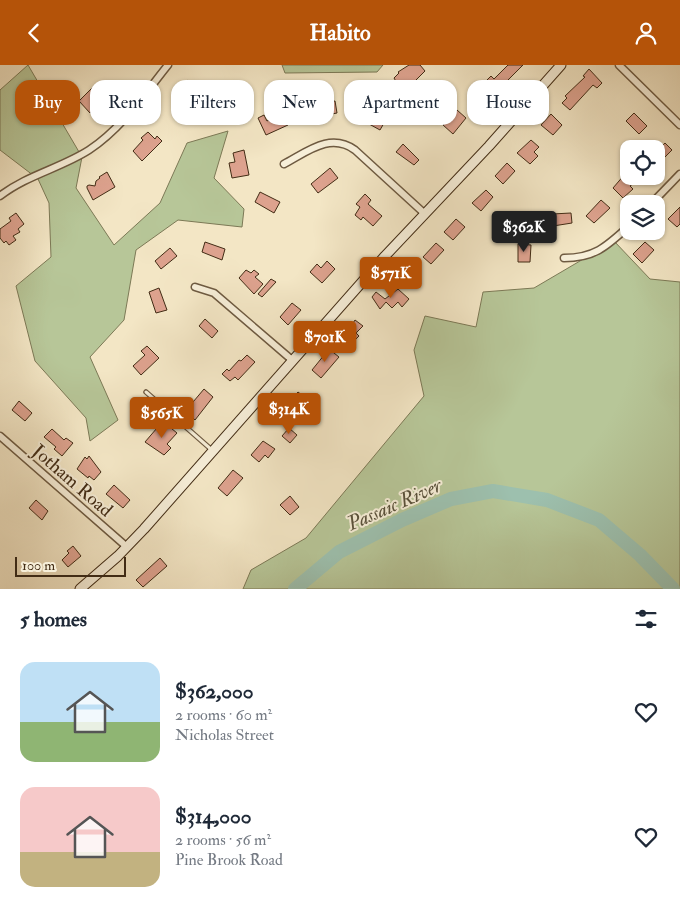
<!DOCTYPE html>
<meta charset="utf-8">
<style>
body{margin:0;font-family:"IM FELL Double Pica",serif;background:#f6f6f7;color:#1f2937;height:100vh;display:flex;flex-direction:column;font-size:19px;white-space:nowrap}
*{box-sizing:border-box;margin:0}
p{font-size:16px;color:#747a83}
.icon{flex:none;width:28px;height:28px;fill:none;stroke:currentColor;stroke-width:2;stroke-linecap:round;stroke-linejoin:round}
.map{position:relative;height:524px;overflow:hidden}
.details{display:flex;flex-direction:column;background:#fff;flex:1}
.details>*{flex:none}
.banner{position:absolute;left:15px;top:15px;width:650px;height:45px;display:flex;gap:10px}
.tools{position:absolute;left:620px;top:75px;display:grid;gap:10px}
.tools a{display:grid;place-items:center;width:45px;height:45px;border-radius:10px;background:#fff;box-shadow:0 1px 4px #0004;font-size:25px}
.scale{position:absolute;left:15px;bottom:12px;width:111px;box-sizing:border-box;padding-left:5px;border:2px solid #422c15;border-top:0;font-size:14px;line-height:18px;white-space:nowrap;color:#422c15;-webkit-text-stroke:4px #f7efd9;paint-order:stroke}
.price{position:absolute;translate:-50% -42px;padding:0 11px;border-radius:5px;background:#b45309;color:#fff;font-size:16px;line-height:32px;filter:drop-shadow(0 1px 2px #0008)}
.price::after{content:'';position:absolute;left:50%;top:30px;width:15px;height:11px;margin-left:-8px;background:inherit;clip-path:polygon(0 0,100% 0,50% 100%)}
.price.current{background:#222;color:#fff}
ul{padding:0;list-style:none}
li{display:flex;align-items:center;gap:15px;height:125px;padding:0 20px}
li span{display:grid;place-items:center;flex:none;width:140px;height:100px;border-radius:15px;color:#555}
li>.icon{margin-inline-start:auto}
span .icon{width:60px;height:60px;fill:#fffc;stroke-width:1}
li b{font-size:21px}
h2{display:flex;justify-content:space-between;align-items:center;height:60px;padding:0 20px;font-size:21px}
.chip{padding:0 18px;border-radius:15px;background:#fff;box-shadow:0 1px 4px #0004;font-size:18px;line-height:45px}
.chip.current{background:#b45309;color:#fff}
header{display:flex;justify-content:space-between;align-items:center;height:65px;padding:0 20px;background:#b45309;color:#fff;font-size:22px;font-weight:700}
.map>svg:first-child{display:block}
</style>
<header><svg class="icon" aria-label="back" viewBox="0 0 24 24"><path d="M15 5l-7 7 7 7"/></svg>Habito<svg class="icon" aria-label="person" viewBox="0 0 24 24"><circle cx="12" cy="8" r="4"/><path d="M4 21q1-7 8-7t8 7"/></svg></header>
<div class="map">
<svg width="680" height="524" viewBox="0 0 680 524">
<rect width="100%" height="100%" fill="#f3e6c5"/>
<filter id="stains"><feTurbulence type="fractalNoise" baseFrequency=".004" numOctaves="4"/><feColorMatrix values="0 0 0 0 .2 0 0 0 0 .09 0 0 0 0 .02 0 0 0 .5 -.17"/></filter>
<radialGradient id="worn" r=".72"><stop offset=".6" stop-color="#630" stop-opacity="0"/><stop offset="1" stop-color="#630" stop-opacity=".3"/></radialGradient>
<path fill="#b7c698" stroke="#7c7956" d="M28,0L82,92L76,123L114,180L160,138L187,78L228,66L214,113L244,144L242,162L178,155L136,185L124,255L90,292L118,355L90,376L86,353L35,296L16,221L51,192L49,138L38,114L0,85V25Z
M282,0H383L377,7L285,8Z
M614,176L650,214L680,217V524H243L251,505L306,473L424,331L414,285L425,251L476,262L483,227L534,223Z"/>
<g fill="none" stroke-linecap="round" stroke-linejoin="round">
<path stroke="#9dc0ae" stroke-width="14" d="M295,524L339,487L402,455L451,434L493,426L547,435L599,455L640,490L673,524"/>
</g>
<path fill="#dda28e" stroke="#422c15" d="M409,0H420L425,6L403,28L394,13L399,8L398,7Z
M508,0H523L493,30L484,22L487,19L485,17L491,11L494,14Z
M589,4L602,18L597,23L593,20L570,45L562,38L567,33L565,31L585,12L583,11Z
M187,15L197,24L192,30L194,32L193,39L189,44L185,42L182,46L172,38Z
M97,18L106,28L93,40L96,43L90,48L79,36Z
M335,36L337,48L321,51V53L315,54L313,39Z
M367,45L384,58L380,65L360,54Z
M457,45L466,53L453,69L443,60L450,53L448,51Z
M282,48L288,60L266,70L258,53L264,50L267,56Z
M634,48L647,61L639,69L626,56Z
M551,49L562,60L553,70L541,60Z
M148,67L155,74L157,71L162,76L142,96L133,86L143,75L141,73Z
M531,75L539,82L534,87L538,91L530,99L517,88Z
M658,76L663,80L665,78L672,85L662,95L656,89V84H650Z
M403,79L419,95L414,100L396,87Z
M244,85L249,110L232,113L229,98L235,97L233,88Z
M507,98L515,106L503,119L495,111Z
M330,103L338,113L318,128L311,119Z
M107,107L115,122L93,135L87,123V121L89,120L95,121L96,116L100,113L99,112Z
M625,109L634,118L630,121L633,124L623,133L613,123Z
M486,125L493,132L481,146L472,138Z
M260,127L280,137L274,148L255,137Z
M365,129L371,135L368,139L382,151L373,161L363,152L361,155L355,150L360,142L356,139Z
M601,135L610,143L594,158L586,151Z
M680,142V159L677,162L668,154Z
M16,148L24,159L18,164L20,167L13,171L16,175L9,180L6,176L4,178L0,173V164L11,156L9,153Z
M571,148L572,158L553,161L552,149Z
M456,154L465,162L453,175L444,167Z
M205,177L225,184L222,195L202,187Z
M645,177L654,185L642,198L633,189Z
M436,178L444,185L431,199L423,192Z
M518,179L531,180L530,197H518Z
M170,183L177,191L161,204L155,196Z
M327,196L335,204L322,218L310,207L317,199L321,203Z
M246,205L251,208L254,205L259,209L255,212L263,219L254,229L239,213Z
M271,214L276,217L262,232L258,229Z
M159,223L167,245L156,248L149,227Z
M398,224L409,234L402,242L398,237L392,243L386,237L380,244L372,232L376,227L385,234Z
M292,238L301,245L288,260L280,252Z
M205,254L218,266L212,273L199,261Z
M355,255L363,261L356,268L359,271L355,275L344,266L351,256L353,258Z
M147,281L159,293L141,310L133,301L145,290L141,286Z
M329,284L339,292L321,313L312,305Z
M247,290L255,297L238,315L235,312L230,316L222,309L227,304L229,306L239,295L241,296Z
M204,324L213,332L195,355L187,348L190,344L188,343Z
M298,327L307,334L294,348L286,340Z
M19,336L32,348L25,356L12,345Z
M166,359L177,368L167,379L171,383L164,390L145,377L157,363L160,365Z
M289,363L297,370L290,378L282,371Z
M52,364L64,375L66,373L73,378L62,391L54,384L56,382L44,372Z
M263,376L275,384L268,393L265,390L259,397L251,390Z
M89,391L101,407L94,415L89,411L88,413L77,404L85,392L87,394Z
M233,405L243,413L227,431L218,423Z
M114,420L130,435L123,443L106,429Z
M290,431L299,442L290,450L280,440Z
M36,435L48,446L42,455L29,443Z
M73,481L81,491L68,502L62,495L69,488L67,486Z
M160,493L167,501L143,522L136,515Z"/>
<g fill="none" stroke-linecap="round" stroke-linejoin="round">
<g stroke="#6e5a41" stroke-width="5.5">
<path id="lane" d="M146,327L213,386"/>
</g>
<g stroke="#6e5a41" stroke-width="9">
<path id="street" d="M619,0L680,60
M284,99C307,87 330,67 355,85L425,149
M0,131C27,110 61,103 89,85C122,63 144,30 168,0
M651,139L680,109
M564,193C595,193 607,181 629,161
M195,222L214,228L292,295
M0,371L127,482"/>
</g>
<g stroke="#422c15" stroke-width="11">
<path id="secondary" d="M80,524L118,491L144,464L385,191L489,81L561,0"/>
</g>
<use href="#lane" stroke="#f7efd9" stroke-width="3"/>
<use href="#street" stroke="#f7efd9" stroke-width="6"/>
<use href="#secondary" stroke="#f7efd9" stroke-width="9"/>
</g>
<g text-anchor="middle" stroke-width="4" stroke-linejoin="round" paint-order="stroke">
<g font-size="19" fill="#422c15" stroke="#f7efd9">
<text transform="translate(73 415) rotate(41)" y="7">Jotham Road</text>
</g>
<g font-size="20" font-style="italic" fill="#59513b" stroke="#f7efd9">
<text transform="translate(394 439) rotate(-24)" y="7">Passaic River</text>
</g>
</g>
<rect width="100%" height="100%" filter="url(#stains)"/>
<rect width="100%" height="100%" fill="url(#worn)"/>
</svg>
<div class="tools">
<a><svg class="icon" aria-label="locate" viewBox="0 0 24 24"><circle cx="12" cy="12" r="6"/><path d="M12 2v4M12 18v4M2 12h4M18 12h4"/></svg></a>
<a><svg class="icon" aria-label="layers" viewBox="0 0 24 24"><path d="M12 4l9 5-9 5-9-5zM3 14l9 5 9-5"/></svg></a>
</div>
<div class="scale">100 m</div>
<b class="price current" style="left:524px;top:188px">$362K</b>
<b class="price" style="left:391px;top:234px">$571K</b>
<b class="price" style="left:325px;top:298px">$701K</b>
<b class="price" style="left:289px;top:370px">$314K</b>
<b class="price" style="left:162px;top:374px">$565K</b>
<div class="banner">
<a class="chip current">Buy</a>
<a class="chip">Rent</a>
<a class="chip">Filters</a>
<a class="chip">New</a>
<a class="chip">Apartment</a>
<a class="chip">House</a>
</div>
</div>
<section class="details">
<h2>5 homes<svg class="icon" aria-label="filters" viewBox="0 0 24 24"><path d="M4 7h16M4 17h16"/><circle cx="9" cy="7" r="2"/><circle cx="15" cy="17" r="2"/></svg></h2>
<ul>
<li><span style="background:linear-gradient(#bfe0f5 60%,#8fb573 0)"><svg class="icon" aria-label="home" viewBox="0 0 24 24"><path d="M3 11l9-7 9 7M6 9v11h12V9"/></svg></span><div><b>$362,000</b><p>2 rooms · 60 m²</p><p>Nicholas Street</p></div><svg class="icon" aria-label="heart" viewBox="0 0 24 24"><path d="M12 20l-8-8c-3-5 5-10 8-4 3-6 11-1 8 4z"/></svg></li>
<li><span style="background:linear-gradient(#f6c9c9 65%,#c2b280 0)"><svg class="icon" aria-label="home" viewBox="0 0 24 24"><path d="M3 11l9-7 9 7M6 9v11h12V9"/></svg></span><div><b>$314,000</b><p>2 rooms · 56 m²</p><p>Pine Brook Road</p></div><svg class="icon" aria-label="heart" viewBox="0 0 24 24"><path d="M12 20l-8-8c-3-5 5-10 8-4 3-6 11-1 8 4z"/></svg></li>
</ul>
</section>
